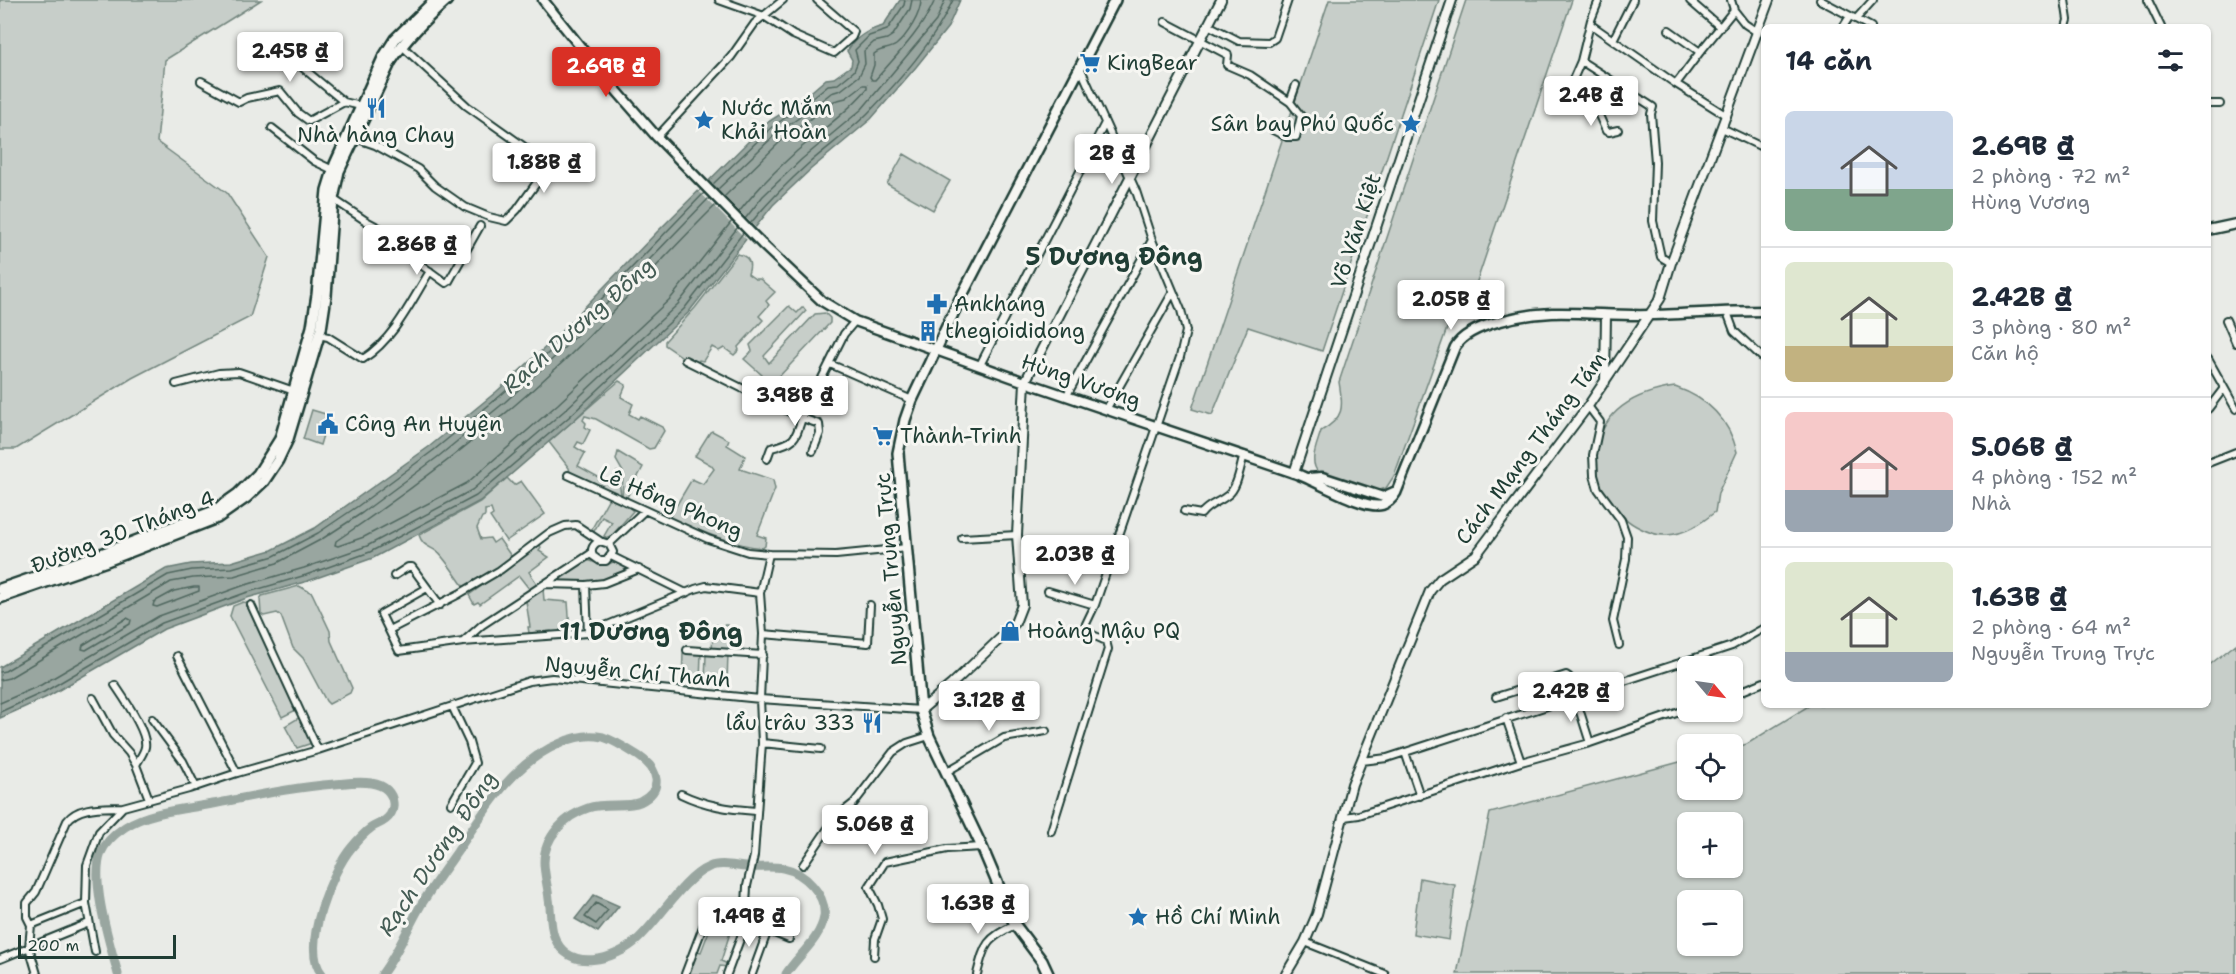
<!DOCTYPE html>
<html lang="vi">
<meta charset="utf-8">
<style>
body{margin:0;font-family:"Shantell Sans",sans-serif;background:#f2f2f3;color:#1f2937;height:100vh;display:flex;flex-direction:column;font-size:22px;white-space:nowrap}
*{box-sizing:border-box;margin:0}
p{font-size:20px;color:#747a83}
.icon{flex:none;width:33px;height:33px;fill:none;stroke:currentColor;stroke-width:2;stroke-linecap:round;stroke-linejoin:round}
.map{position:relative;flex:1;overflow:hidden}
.details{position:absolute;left:1761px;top:24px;width:450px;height:684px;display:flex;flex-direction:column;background:#fff;border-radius:9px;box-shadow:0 2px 4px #0004}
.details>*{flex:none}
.needle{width:39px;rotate:119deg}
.tools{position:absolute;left:1677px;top:656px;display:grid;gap:12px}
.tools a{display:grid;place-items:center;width:66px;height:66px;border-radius:9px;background:#fff;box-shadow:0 2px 4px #0004;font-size:30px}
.scale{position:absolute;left:18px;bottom:15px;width:158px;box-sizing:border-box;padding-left:6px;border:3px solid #1f3d34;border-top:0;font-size:16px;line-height:21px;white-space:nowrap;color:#1f3d34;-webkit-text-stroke:4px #f6f6f2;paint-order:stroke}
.price{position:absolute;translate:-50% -51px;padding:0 14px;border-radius:6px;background:#fff;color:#222;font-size:20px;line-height:39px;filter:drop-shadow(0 2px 3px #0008)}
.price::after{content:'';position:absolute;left:50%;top:36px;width:18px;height:14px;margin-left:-9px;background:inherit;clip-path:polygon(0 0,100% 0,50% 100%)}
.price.current{background:#d93025;color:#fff}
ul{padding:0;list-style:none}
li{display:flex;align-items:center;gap:18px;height:150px;padding:0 24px}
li+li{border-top:2px solid #e0e1e3}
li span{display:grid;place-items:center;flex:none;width:168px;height:120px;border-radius:9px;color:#555}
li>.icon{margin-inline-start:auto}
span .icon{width:72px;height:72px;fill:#fffc;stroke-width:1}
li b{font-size:26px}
h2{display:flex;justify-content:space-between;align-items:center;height:72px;padding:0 24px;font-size:26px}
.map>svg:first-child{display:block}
</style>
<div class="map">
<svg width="2236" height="974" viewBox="0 0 2236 974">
<rect width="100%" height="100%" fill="#e9ebe7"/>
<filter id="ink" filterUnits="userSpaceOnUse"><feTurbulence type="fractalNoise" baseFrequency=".0167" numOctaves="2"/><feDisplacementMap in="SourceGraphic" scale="12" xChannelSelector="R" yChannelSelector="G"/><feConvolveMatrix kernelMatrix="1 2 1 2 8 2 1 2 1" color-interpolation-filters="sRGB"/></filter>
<g filter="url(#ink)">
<path fill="#c7cec9" stroke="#73867e" stroke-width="1.5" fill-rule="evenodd" d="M0,0H261L165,60L157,142L227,193L269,257L250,317L132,378L16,449H0Z
M1329,0H1439L1322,351L1248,327L1212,415L1192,409Z
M1466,0H1572L1471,299L1450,320L1394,476L1386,488L1377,491L1319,473C1308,462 1317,445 1321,431C1345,417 1343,408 1339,382Z
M904,154L950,181L933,210L887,184Z
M737,254C749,256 752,263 748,274L755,279H760L775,292L766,301L769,305L759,316L763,320L738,347L739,350L734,355L724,348L719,351L712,347L703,361L699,360L697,364L684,358L665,345V341L695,308Z
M789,306L797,313L803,307L806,311L764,356L769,363L815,314L825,313L830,318V323L772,384L744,359L752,351L750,345Z
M619,381L626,385L621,397L633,404L629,414L638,419L640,416L662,427L664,431L654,448L649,449L596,419L585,416L583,420L586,423L585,427L590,430L583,444L578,442L575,447L585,453L578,466L609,483L617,472L618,473L621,495L619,496L570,473L569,468L549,442Z
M1675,387C1707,398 1729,419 1737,452L1718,493L1715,512C1700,524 1686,534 1667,535C1656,536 1645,531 1636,526C1623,519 1616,509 1608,497C1597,482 1593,464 1597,446C1606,407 1639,392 1675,387Z
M312,410L329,415L320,445L303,439Z
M712,431L729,440L727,445L745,456L740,469L773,480L775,489L757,535L766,538L765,546L762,548C730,544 701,531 671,519L670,516L692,479L703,484L714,469L711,465L695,456L710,432Z
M618,452L643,467L625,501L622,499L623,472L616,460Z
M507,478L514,485L521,481L545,514L506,541L490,517L493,515L491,509L485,510V516L482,517L477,528L481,539L490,538L493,543L499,539L511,556V559L468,587H464C458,579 443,555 436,551C428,546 422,545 419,535L480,502Z
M610,496L623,502L633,511L609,539L604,536L612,522L602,517L593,533L590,532Z
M540,544L541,548L539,551L549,557L529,572L538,585L530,590L519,576L480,604L478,602L474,604L469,595Z
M586,560C601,562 598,570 615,561L629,567C610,582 588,582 565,582L561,580L563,575Z
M299,586L312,593L330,631L331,641L352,688L350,693L329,704L326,701L303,658L293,648L281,616L277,613L264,616L261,614L260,599L262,596Z
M543,589L544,600L568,602L570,629L560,630L561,634H551V631L529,633L528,627H530L526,601Z
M243,602L248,603L297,706L296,710L282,717L230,616L233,606Z
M714,625H728V631H733V650L712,649Z
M2236,644V974H1457L1490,813L1687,760L1688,789H1732L1733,748L1747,744L1810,705H2208V666ZM1688,822H1732V867H1688ZM1688,900H1732V945H1688Z
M683,653H701L700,683L682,682Z
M706,654H728L727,682H705Z
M300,717L312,743L297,748L285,726Z
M1420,878L1455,885L1449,940L1413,934Z
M713,928L730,933L721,961L728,964L727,967L720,966L717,974H687L696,951L701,952L709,931Z"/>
<path fill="#99a6a0" stroke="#687c75" stroke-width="1.5" d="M900,0H960L948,27L916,67L871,119L811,169L773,205L688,313L573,421L480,501L373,558L308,581L247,598L164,629L47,697L0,718V667L166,569L191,564L231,562L272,550L315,528L430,446L496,392L549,344L657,232L768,122L798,103L826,79L834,78L851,66L852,60L847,51C856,37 867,30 883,26Z
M594,895L619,906L598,932L575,919Z"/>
<path fill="#e9ebe7" d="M706,178L757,229L748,241L696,188Z"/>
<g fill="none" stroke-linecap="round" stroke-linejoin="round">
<path stroke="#50675f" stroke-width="1.5" d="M921,0C921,14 907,36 896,45C889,50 880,48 874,54V65L870,77L872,80H875C897,55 922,30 935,0
M712,185L772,127L801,107L828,85L838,84L854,71L858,61L855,50L869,36L887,30L904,5L905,0
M717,190L777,133L806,113L831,93L841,90L859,76L865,64L864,51L874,42L887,39L893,35L910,9L912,0
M724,197L782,140L834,101L846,98L863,85H867V89C846,113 821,131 797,151C776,170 756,190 739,212
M716,205C664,256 616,311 564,361C493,428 416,487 336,541L335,545L338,546L364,537L467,483L558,404L671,298L732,221
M745,219L763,196L802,159L862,109L936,21L945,0
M750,224C768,202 787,183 808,164C827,147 849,132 868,113C900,80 934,42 953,0
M194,587H199V591L157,607L153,606L154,602L174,591Z
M127,618L131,620L130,624L86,650L82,649L83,645Z
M0,672L5,671L168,575L192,570L232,568L274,556L318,533L358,506L434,450L500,396L553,349L704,193
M0,680L9,678L171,582L193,578L234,576L277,563L322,539L362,513L439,456L505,402L558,354L709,198
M0,703L41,685L159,616L242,586L304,568L367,546L472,490L564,411L678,304L738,227
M0,712L44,692L162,623L245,593L306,575L370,552L476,496L569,417L684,309L743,233
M596,903L608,910L596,924L585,917Z"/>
<path stroke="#99a6a0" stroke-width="9" d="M118,974C110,944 90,882 101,853C105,843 116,833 125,827C150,811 186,809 213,804C254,796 294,787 335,784C346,783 359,781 371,783C377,784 383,786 387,790C394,797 395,808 390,815C386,822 377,824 371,828C364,833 357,841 352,847C332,870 300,948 322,974
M382,974C398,953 408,927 421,905C432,887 445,869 457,852C485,810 513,762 561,743C574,737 589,734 603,737C616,741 629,750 640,757C659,770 664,790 640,802C628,808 605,802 588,808C566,815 544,837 544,862C544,874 548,887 549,899C551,910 550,925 554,936C568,974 616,960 638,939C659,920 684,877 709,867C720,862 734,866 746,867C758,868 771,866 783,868C804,872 827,895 824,917C820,940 798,955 786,974"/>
<g stroke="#1f3d34" stroke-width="10">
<path id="minor" d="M719,0L764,16L793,35L834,53L852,37L854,32L817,0
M1731,0L1734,10
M1820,0L1871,27
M2065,0L2068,20L2066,27
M2148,0L2161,27
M1690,1L1720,27
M1856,19L1873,0
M1165,22L1228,55L1227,65L1250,75L1290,102
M1590,24L1676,84L1727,116
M1208,25L1239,41L1269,42L1275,38L1288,0
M1843,27L1850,16
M1669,30L1700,52
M1613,40L1633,0
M1581,61L1653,107L1651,114L1655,162L1653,221L1661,257L1671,263
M297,63L344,102
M201,81L239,102L247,98L280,91L298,113L309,121L344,102L361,106
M1676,84L1700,52L1734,10L1745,24L1757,32
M1568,90L1598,113L1606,131L1609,132L1618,130
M2208,104H2220
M1567,107L1564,100L1581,61L1591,20L1599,0
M272,128L314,161L333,170
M1722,128L1764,148
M1273,130L1287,137H1296L1301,116L1290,102L1296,85
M657,137L731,57L755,23L783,0
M355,138L375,145L418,169L435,186L465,207L489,217L506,221L517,210L548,167L547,163L467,106L401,45
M333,199L366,221L381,229L391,246L400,253L417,262L446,283L449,281L480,226
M1727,312L1734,331L1764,359
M2226,320L2236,343
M319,335L328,337L363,359C394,339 411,302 430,271
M2208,359L2236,409
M685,360L802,418L844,334L855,321
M830,364L912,400
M980,365L1105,123
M176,384L219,373L239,372L294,391
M1067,395L1152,240
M1588,406L1600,422L1593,455L1594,475L1598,489L1621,520L1627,537L1626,559L1613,621L1619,645
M1107,408L1173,292
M2208,409L2224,388
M767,459L771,448C795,442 795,440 802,418L819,424L820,433L813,451
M2208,463L2236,452
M568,475L708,539L748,552L769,554L836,555L907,548
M1184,511L1201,514C1210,503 1217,504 1228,495C1238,487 1240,467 1244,455
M962,538L1017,535
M609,544L644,511
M611,556L686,593
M394,576L408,567H412L440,605
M545,584L586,585L604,583L639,569
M586,585L588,633
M427,588L381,614L399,651L463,642L588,633L695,589L706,586L760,593
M1048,591L1095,605
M251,605L318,750
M389,630L459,594L500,570L549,533L565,526L576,525L600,541L609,544L613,552L606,561H600L593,556C590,549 593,544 600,541
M763,634L868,643L870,605
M464,641L482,625L592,553
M687,650L763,655
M177,656L237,773
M1681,662L1688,682
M115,685C123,697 148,732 145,747C144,753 139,759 136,765
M1732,695L1764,682
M1496,697L1566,675L1569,677L1590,743
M93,698L113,735L129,753L136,765L149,799
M1506,718L1521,762
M152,719L183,761L196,787
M762,743L821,749
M1405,752L1420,796
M1362,761L1387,758L1732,646L1764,628
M946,772L1004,738L1046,731
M681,794C706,806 729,809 756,811
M451,804L475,763L469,742L452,706
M1344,817L1359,815L1521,762L1590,743L1688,709
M1051,831L1108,649L1106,641L1093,635L1084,628L1095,605L1180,357L1186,331L1181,310L1152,240L1136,191L1080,67
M803,865L835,818L854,803L893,752L907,743L929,736
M31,925L86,903
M1305,942L1385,974
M95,952L86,903L87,865L99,832L123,807L189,789L237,773L318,750L529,681L552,678L760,699L921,710
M874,956L875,939L882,919L878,905L869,887L885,862L947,849L982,847
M0,959L89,923
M37,974L29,947L31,925L27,917V903L36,892L67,821C79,805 104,808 123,807
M685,974L704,924C716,920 732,924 745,926L747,886L754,856L762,743L760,699L763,634L760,593L769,554
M727,974L745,926L762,928L789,939
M752,974L768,930
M977,974C985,943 986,939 1015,925"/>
</g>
<g stroke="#1f3d34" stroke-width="12">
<path id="tertiary" d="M1605,382L1606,315
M1294,473L1452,0
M921,710L952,684L1008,631L1015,623L1022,605L1017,535L1025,382L1221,0
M1286,974L1305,942L1317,914L1352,784L1430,591L1440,579L1476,555L1588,406L1660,299L1671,263L1769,0"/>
</g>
<g stroke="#1f3d34" stroke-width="13">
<path id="secondary" d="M543,0L602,74L657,137L762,244L822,301L855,321L1025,382L1294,473C1313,479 1364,510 1382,505C1388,503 1393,498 1396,493L1455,347C1469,323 1526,314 1552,313C1584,312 1617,316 1649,315C1687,314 1726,311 1764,311
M2208,230L2236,224
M1308,478L1322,477L1383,497L1394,492"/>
</g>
<g stroke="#1f3d34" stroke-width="14">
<path id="primary" d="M0,589L101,554L214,511L238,494L258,474L280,439L312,327L317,295L327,190L335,164L383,58L395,39L435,0
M0,598L104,562L217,518L247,497L264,481L278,460L288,439L321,329L326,296L333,199L339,171L391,61C407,37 426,19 447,0
M1048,974L1042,961L1015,925L982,847L929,736L921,710L898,453L905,420L912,400L959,301L1115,0"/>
</g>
<use href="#minor" stroke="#f6f6f2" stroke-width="6"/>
<use href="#tertiary" stroke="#f6f6f2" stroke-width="8"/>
<use href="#secondary" stroke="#f6f6f2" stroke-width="8"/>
<use href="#primary" stroke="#f6f6f2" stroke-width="9"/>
</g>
</g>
<defs>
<g id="supermarket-bare" transform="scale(1.62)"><path d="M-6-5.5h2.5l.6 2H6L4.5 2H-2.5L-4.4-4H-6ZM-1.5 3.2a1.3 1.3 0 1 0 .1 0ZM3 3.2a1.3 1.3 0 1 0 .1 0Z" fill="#1f6fb2" stroke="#f6f6f2" stroke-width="2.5" paint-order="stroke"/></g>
<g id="restaurant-bare" transform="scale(1.62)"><path d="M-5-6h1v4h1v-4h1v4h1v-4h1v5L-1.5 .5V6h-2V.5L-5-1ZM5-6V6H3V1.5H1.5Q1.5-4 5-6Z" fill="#1f6fb2" stroke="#f6f6f2" stroke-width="2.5" paint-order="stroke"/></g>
<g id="sight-bare" transform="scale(1.62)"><path d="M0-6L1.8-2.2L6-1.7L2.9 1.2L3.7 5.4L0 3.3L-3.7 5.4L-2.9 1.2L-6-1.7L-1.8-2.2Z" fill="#1f6fb2" stroke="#f6f6f2" stroke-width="2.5" paint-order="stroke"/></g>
<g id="pharmacy-bare" transform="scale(1.62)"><path d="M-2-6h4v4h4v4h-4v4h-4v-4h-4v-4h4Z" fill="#1f6fb2" stroke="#f6f6f2" stroke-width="2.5" paint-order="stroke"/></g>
<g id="building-bare" transform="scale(1.62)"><path d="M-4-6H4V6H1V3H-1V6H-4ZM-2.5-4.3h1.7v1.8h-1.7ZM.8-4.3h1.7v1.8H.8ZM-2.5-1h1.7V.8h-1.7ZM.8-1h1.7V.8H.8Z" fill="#1f6fb2" stroke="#f6f6f2" stroke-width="2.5" paint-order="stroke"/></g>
<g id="civic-bare" transform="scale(1.62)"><path d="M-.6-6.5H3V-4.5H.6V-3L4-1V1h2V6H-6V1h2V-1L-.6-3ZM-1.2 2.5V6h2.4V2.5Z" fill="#1f6fb2" stroke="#f6f6f2" stroke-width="2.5" paint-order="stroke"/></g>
<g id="shop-bare" transform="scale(1.62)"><path d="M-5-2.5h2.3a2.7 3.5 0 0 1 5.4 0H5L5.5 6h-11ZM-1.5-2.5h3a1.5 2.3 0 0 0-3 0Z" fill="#1f6fb2" stroke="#f6f6f2" stroke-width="2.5" paint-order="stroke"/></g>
</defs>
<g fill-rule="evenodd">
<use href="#supermarket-bare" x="1090" y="63"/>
<use href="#restaurant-bare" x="376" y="108"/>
<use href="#sight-bare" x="704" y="120"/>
<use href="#sight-bare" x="1411" y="124"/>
<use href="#pharmacy-bare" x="937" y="304"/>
<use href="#building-bare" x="928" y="331"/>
<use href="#civic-bare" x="328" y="424"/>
<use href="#supermarket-bare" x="883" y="436"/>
<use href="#shop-bare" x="1010" y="631"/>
<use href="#restaurant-bare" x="872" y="723"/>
<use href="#sight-bare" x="1138" y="917"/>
</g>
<g text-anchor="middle" stroke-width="6" stroke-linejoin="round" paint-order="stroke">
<g font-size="21" fill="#1f3d34" stroke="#f6f6f2" text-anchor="start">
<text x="1107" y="70">KingBear</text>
<text x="721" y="115">Nước Mắm<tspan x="721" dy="24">Khải Hoàn</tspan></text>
<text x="1394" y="131" text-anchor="end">Sân bay Phú Quốc</text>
<text x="376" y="142" text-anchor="middle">Nhà hàng Chay</text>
<text x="954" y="311">Ankhang</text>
<text x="945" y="338">thegioididong</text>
<text x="345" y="431">Công An Huyện</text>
<text x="900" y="443">Thành-Trinh</text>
<text x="1027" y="638">Hoàng Mậu PQ</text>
<text x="855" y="730" text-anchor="end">lẩu trâu 333</text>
<text x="1155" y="924">Hồ Chí Minh</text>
</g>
<g font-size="21" fill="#1f3d34" stroke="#f6f6f2">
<text transform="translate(1356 231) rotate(-72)" y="7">Võ Văn Kiệt</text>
<text transform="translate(1081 381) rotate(19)" y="7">Hùng Vương</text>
<text transform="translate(1531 448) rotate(-53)" y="7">Cách Mạng Tháng Tám</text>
<text transform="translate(671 502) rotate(23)" y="7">Lê Hồng Phong</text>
<text transform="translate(123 532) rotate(-21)" y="7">Đường 30 Tháng 4</text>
<text transform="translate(891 569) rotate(-95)" y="7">Nguyễn Trung Trực</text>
<text transform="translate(638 672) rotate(5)" y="7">Nguyễn Chí Thanh</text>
</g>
<g font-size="22" font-style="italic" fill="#445c54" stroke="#f6f6f2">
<text transform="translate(578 325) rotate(-41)" y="8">Rạch Dương Đông</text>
<text transform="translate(437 853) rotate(-56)" y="8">Rạch Dương Đông</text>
</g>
<g font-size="24" font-weight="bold" fill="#1f3d34" stroke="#f6f6f2">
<text x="1114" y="265">5 Dương Đông</text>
<text x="651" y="640">11 Dương Đông</text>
</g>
</g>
</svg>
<div class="tools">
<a><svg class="needle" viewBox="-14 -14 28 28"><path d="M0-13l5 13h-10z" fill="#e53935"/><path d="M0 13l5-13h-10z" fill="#747a83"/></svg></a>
<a><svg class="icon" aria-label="locate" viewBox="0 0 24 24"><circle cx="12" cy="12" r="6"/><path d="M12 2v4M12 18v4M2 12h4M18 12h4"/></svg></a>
<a>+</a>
<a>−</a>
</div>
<div class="scale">200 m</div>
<b class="price" style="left:290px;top:83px">2.45B ₫</b>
<b class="price current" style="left:606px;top:98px">2.69B ₫</b>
<b class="price" style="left:1591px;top:127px">2.4B ₫</b>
<b class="price" style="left:1112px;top:185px">2B ₫</b>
<b class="price" style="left:544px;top:194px">1.88B ₫</b>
<b class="price" style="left:417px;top:276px">2.86B ₫</b>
<b class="price" style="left:1451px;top:331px">2.05B ₫</b>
<b class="price" style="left:795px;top:427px">3.98B ₫</b>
<b class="price" style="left:1075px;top:586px">2.03B ₫</b>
<b class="price" style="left:1571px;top:723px">2.42B ₫</b>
<b class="price" style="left:989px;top:732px">3.12B ₫</b>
<b class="price" style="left:875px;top:856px">5.06B ₫</b>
<b class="price" style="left:978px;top:935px">1.63B ₫</b>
<b class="price" style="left:749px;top:948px">1.49B ₫</b>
<section class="details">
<h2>14 căn<svg class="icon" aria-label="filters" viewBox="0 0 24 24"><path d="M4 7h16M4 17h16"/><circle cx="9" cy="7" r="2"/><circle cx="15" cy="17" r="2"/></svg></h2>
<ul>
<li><span style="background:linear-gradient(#c9d6e8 65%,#7fa58c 0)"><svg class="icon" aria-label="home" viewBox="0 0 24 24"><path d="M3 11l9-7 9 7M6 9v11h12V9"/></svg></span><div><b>2.69B ₫</b><p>2 phòng · 72 m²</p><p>Hùng Vương</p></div></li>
<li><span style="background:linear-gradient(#dfe7d0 70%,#c2b280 0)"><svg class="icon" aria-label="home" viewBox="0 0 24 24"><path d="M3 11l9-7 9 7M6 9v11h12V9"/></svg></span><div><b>2.42B ₫</b><p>3 phòng · 80 m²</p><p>Căn hộ</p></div></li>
<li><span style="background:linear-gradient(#f6c9c9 65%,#9aa5b1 0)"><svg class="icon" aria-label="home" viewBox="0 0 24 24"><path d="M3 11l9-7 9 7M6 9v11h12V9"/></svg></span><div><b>5.06B ₫</b><p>4 phòng · 152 m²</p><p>Nhà</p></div></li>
<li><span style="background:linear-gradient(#dfe7d0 75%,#9aa5b1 0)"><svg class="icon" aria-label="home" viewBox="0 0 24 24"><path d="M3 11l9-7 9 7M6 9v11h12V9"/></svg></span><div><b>1.63B ₫</b><p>2 phòng · 64 m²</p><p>Nguyễn Trung Trực</p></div></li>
</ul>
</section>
</div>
